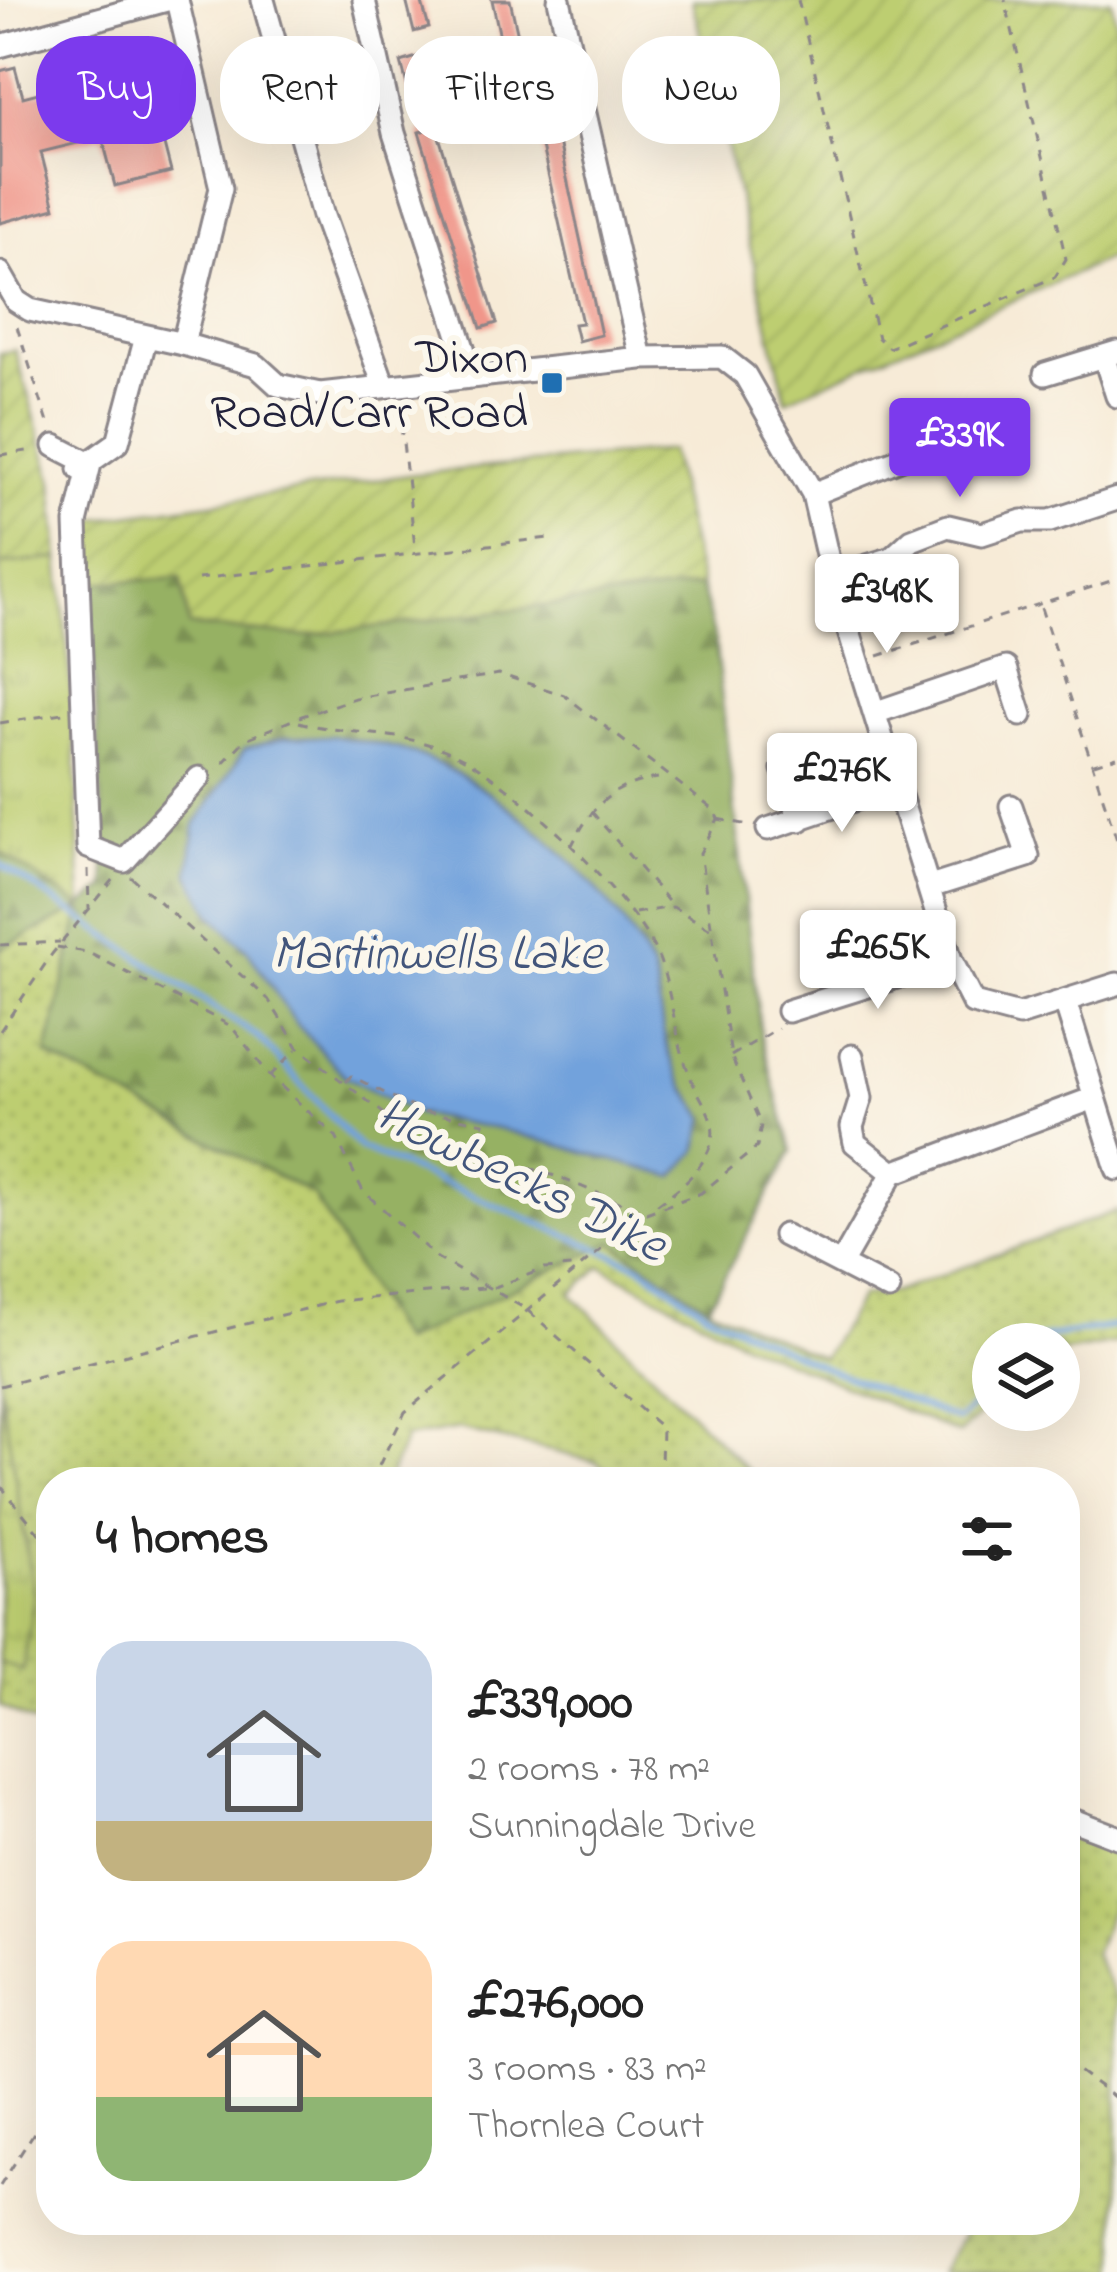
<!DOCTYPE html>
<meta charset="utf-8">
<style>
body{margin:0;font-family:"Indie Flower",sans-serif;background:#f6f6f6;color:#222;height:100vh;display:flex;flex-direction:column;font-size:45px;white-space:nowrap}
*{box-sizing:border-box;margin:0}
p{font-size:39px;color:#767676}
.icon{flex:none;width:66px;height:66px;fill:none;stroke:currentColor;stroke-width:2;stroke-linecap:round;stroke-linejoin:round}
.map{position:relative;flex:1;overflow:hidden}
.side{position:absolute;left:36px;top:1467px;width:1044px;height:768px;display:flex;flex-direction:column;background:#fff;border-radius:48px;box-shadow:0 12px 48px #0002}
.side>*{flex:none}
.hud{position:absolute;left:36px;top:36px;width:1047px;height:108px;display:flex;gap:24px}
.fabs{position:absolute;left:972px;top:1323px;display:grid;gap:24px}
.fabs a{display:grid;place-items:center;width:108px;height:108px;border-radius:50%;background:#fff;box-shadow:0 12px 48px #0002;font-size:60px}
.price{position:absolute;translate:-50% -102px;padding:0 27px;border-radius:12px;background:#fff;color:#222;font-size:39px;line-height:78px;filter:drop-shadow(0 3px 6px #0008)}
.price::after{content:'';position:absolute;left:50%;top:72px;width:36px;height:27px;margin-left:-18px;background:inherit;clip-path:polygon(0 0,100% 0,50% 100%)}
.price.current{background:#7c3aed;color:#fff}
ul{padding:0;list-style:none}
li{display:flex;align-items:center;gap:36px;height:300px;padding:0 60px}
li span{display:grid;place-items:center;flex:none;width:336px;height:240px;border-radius:36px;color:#555}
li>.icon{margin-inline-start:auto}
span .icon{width:144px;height:144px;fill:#fffc;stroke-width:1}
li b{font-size:51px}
h2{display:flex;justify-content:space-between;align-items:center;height:144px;padding:0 60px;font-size:51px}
.pill{padding:0 42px;border-radius:48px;background:#fff;box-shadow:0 12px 48px #0002;font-size:42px;line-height:108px}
.pill.current{background:#7c3aed;color:#fff}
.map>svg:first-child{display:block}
</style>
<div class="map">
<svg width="1117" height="2272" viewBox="0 0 1117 2272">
<defs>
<pattern id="grass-dots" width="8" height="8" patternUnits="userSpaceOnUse" patternTransform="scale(3)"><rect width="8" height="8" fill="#bdce71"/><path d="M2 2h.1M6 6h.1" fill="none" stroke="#a2b163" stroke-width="1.8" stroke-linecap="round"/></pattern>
<pattern id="forest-firs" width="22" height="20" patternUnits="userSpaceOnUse" patternTransform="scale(3)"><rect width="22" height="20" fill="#96b163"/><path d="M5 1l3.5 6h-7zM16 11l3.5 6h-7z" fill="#7a9053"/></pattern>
<pattern id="park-tufts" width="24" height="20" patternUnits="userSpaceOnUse" patternTransform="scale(3)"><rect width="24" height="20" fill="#bdce71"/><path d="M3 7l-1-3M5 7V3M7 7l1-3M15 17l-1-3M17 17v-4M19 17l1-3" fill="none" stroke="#a2b163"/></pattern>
<pattern id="garden-furrows" width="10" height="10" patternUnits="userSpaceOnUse" patternTransform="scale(3)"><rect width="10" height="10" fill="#bdce71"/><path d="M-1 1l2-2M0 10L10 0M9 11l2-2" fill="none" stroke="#a2b163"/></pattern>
</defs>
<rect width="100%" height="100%" fill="#fbf7ec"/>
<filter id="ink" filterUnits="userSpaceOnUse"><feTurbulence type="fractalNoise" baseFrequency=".00833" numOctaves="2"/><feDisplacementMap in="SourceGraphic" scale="24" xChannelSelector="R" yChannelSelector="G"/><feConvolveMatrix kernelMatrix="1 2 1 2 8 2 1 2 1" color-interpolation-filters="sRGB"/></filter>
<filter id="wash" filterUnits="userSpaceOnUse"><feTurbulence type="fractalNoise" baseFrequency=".004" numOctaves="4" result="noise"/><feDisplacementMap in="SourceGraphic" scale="48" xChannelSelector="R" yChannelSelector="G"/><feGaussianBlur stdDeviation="2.7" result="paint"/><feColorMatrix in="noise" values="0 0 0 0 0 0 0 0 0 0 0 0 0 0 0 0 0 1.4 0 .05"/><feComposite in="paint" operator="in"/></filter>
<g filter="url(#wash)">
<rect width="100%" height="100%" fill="#f7ebd7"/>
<path fill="url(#grass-dots)" stroke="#707856" stroke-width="3" d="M82,907L48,1055L313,1195L401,1341L612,1242L708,1307L823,1358L861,1296L895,1292L1117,1211V1343L1059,1353V1344H993V1403L959,1434L746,1344L601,1266L571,1294L760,1482H620L597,1462L459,1429L405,1438L387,1482H51V1731L0,1706V949Z
M1065,1824L1117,1847V1893L1094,1954L1117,2000V2272H942L971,2220H1065Z"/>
<path fill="url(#forest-firs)" stroke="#5c6a4f" stroke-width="3" fill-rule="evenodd" d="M182,578L303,636L701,586L715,640L761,1037L792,1151L708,1307L612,1242L401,1342L313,1195L47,1055L81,908L0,949V852L82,906L106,887L89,583ZM334,736C358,741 383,744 406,751C495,778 608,884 650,966C659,984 659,1009 663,1029C669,1064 685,1090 706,1118L674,1176L508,1131L271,984L248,951L285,738Z"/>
<path fill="url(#park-tufts)" stroke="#707856" stroke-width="3" d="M59,558L73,710L82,907L0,852V565Z
M1,1389L34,1596L23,1670L0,1663Z"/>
<path fill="url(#garden-furrows)" stroke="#707856" stroke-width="3" d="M692,0H1111L1117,26V255L786,400Z
M15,350L53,480L59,558L0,565V353Z
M670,450L701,586L303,636L189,626L181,578L89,583L84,521L416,474Z"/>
<path fill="#72a2dc" stroke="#4a628c" stroke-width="3" d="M334,736C358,741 383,744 406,751C495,779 609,884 650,966C659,984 659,1009 663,1029C669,1064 685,1090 706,1118L697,1151L674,1177L508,1131L418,1114L345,1076L295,1022L248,951L212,915L189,873L195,825L245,749L285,738Z"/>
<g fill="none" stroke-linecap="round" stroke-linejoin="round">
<path stroke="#72a2dc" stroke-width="6" d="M0,864L258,1037L360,1148L642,1267L706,1312L825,1368L958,1420L993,1385
M1033,1344L1039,1338L1117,1326"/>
</g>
<g id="blocks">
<path fill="#f0968a" d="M406,0H421L429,28L414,32Z
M492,0H510L528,80L510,84Z
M137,39L171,172L115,186L102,137L41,152L55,208L0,223V71L15,67L23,97L96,78L89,51Z
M417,57L429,100L412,104L401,62Z
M548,91L601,335L578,341L574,324L582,323L530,94Z
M436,127L497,323L481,328L419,132Z"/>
</g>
</g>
<g filter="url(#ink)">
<use href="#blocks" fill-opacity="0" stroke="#8c8689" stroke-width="3"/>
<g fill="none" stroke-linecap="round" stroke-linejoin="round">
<g stroke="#8c8689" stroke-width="27">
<path id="minor" d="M177,0L221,188L183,344
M263,0L323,216L383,383
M364,0L394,133L472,376
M0,46L167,0
M0,273L16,301L30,310L183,344L256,365L278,385L320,394L641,358L559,0
M1104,356L1117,396
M641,358L722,357L745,375L813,494L832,577L951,960L973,1003L1019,1015L1117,984
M1045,374L1117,352
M55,446L90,464L76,523L88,847L124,861L199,778
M80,469L118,442L146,337
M813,494L955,437
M832,577L892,558L912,540L948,526L982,534L1022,521H1050L1117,499
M877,712L1006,668L1021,715
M783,769L800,820
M768,829L898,785
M930,887L1028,856L1011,806
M1065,1001L1117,1169
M788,1011L951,960
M852,1056L861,1098L852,1127L855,1143L893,1173
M784,1235L889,1289
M841,1264L893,1173L1094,1098
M1065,1817L1117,1837"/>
</g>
<path stroke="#8c8689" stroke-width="3" stroke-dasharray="9 9" stroke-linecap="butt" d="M798,0L878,338L889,348L1055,277L1066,259L1005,0
M17,327L50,429
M399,408L415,547
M0,455L34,450
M198,579L548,538
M1041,608L1117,840
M878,656L1117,579
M299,722C357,738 408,728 466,760C522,791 637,901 660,961C673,998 675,1039 690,1076C698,1098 719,1119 711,1144C701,1174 675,1191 651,1209
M0,723L63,713
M1094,764L1117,757
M592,812L673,907
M718,819L748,825
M571,847C593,803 615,782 666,777
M88,869L89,908
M131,877L268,999L298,1047L400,1126L558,1177L646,1213L701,1193L757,1147L761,1125L731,1056L700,853L718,819L715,811L564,695L499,674L355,698L302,716L246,739L217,769
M635,913L673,907L714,931
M0,945L60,942
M57,947L87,952L231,1026L270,1076L336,1137L363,1191L437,1258L526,1309L662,1428L661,1465L674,1482
M0,1031L52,954L114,879
M731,1056L778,1028
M270,1076L297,1049
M346,1082L351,1076L418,1110L484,1123L480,1148
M0,1386L337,1301L495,1287L544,1269L572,1267
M371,1482L405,1412L643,1215
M0,1485L51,1548
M1065,2061L1117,2099
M0,2186L51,2106"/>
<use href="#minor" stroke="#fff" stroke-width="21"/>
</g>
</g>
<rect fill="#1f6fb2" stroke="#fbf7ec" stroke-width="4.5" x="540" y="371" width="24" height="24" rx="6"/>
<g text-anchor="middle" stroke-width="12" stroke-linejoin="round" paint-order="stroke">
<g font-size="48" fill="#22223b" stroke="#fbf7ec" text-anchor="end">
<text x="528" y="372">Dixon<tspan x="528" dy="55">Road/Carr Road</tspan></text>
</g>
<g font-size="51" font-style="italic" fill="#42557b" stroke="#fbf7ec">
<text x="437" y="968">Martinwells Lake</text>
<text transform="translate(523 1177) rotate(26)" y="18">Howbecks Dike</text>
</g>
</g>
</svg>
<div class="fabs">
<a><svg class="icon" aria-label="layers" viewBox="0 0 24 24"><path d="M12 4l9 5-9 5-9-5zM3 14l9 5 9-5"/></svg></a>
</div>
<b class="price current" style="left:960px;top:500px">£339K</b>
<b class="price" style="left:887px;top:656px">£348K</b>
<b class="price" style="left:842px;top:835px">£276K</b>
<b class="price" style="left:878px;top:1012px">£265K</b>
<div class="hud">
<a class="pill current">Buy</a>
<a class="pill">Rent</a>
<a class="pill">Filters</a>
<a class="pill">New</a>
</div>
<section class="side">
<h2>4 homes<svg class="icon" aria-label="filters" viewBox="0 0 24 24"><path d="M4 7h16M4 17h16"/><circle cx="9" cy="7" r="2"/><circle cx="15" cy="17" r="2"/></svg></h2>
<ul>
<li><span style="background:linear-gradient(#c9d6e8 75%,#c2b280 0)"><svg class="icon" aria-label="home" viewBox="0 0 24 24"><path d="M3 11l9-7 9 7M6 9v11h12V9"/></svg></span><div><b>£339,000</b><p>2 rooms · 78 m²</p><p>Sunningdale Drive</p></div></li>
<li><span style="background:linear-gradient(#ffd9b3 65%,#8fb573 0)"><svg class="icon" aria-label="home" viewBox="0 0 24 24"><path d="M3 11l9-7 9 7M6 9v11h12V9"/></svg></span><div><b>£276,000</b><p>3 rooms · 83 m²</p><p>Thornlea Court</p></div></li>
</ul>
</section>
</div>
